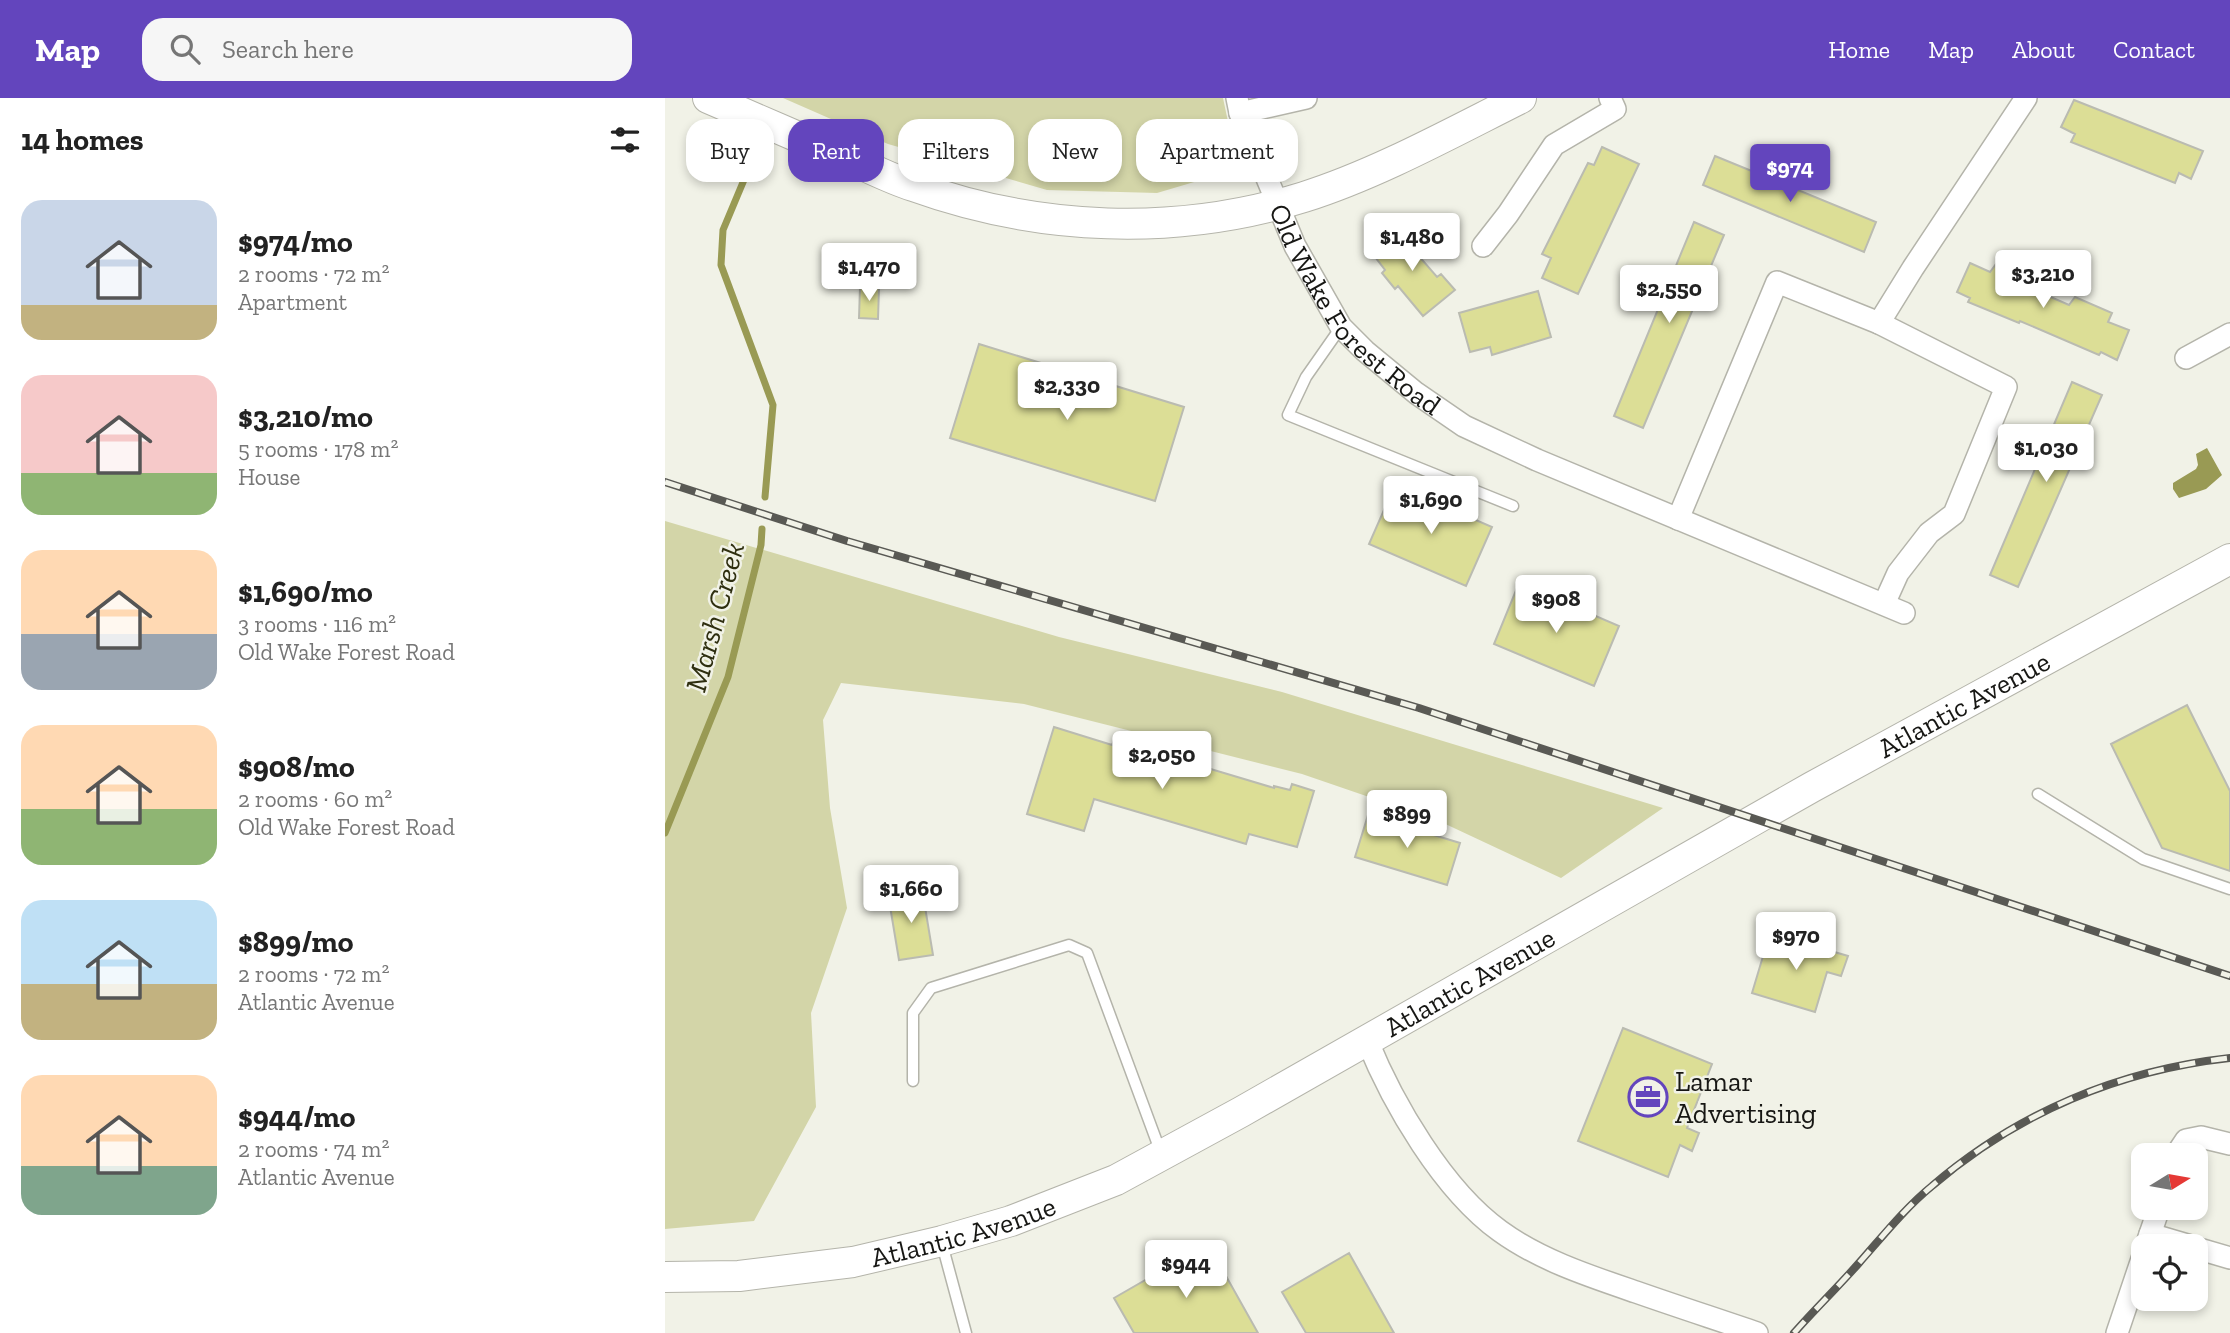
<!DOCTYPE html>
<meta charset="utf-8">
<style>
body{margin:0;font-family:"Zilla Slab",serif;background:#f6f6f6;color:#222;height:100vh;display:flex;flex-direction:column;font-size:26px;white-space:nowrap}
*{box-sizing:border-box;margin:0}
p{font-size:23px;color:#767676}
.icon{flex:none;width:38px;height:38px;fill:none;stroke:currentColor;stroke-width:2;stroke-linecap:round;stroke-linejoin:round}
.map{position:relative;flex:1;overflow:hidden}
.drawer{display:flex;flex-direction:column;background:#fff;width:665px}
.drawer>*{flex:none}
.banner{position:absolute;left:21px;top:21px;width:665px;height:63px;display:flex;gap:14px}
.needle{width:46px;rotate:79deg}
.tools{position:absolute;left:1466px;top:1045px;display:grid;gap:14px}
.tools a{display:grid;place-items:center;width:77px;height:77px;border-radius:14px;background:#fff;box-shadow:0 4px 10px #0003;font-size:35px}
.price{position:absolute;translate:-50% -60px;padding:0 16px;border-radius:7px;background:#fff;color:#222;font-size:23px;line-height:46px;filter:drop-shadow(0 2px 4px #0008)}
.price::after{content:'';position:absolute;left:50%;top:42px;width:21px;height:16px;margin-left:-10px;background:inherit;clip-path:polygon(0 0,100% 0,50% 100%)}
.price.current{background:#6345bd;color:#fff}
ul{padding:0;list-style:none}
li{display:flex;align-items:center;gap:21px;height:175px;padding:0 21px}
li span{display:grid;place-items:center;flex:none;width:196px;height:140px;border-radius:21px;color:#555}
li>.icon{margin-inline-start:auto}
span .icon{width:84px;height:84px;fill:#fffc;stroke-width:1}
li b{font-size:30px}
h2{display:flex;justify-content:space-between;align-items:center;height:84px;padding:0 21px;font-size:30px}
.chip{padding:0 24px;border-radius:21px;background:#fff;box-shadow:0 4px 10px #0003;font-size:24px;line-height:63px}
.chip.current{background:#6345bd;color:#fff}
header{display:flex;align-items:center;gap:42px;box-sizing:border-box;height:98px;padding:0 35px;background:#6345bd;color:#fff}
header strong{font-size:33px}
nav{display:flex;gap:38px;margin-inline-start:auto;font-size:24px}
.search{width:490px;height:63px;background:#f6f6f6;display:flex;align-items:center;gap:18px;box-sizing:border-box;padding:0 24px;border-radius:21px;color:#767676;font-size:26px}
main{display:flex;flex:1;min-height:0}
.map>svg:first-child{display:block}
</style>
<header>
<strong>Map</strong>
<div class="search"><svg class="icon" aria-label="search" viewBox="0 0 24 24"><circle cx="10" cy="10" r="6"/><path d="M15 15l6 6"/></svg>Search here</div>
<nav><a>Home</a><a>Map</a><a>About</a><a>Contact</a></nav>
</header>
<main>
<section class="drawer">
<h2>14 homes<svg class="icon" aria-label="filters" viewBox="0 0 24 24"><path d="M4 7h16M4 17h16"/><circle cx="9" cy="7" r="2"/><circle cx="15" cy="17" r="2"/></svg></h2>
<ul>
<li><span style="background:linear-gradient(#c9d6e8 75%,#c2b280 0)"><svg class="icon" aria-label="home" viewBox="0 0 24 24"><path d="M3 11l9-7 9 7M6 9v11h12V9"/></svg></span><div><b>$974/mo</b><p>2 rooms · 72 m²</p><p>Apartment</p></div></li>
<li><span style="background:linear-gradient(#f6c9c9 70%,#8fb573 0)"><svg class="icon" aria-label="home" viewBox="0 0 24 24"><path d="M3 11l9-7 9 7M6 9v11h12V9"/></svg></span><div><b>$3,210/mo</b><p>5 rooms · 178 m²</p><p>House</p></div></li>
<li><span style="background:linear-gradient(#ffd9b3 60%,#9aa5b1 0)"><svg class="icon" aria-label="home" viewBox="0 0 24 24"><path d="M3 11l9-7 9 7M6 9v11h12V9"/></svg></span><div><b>$1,690/mo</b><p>3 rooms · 116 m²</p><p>Old Wake Forest Road</p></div></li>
<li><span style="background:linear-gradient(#ffd9b3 60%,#8fb573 0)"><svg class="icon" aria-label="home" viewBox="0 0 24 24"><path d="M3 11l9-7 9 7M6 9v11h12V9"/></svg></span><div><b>$908/mo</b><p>2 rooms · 60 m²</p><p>Old Wake Forest Road</p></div></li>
<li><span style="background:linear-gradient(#bfe0f5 60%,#c2b280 0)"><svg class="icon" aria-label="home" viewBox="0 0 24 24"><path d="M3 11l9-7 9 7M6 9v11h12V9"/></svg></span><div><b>$899/mo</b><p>2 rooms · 72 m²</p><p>Atlantic Avenue</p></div></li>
<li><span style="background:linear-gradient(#ffd9b3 65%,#7fa58c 0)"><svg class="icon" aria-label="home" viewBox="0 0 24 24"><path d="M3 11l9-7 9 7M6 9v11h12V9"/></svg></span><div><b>$944/mo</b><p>2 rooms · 74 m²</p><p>Atlantic Avenue</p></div></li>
</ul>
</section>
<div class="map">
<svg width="1565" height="1235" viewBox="0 0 1565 1235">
<rect width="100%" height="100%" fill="#f1f2e7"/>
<path fill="#d3d5a8" d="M118,0H558L573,71L492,95L382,92L223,46Z
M0,423L394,539L617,594L998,710L896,780L774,723L637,676L359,606L176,585L158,622L165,710L182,810L146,915L151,1009L89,1123L0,1131Z"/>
<path fill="#999a54" d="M1542,350L1557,377L1541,391L1514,400L1508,391V385L1531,371L1533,367L1531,356Z"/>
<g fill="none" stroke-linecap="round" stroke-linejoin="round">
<path stroke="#999a54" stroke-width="7" d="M89,58L58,132L56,167L108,307L100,399
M0,735L63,579L96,447L97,431"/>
</g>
<path fill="#dcde96" stroke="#babbb1" stroke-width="2" d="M1409,2L1538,53L1526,81L1514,75L1510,85L1406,44L1410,36L1396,29Z
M937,49L974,66L913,196L877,180L886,160L877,156L923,65L929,67Z
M1050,58L1211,124L1199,154L1038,87Z
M1029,124L1059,137L978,330L949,318Z
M738,130L751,145L746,149L772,179L776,176L790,192L758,218L733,188L730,191L717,175L720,172L707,155Z
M1305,165L1325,174L1331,166L1368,182L1365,190L1404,207L1410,199L1447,215L1443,224L1464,232L1452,262L1436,254L1434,257L1355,223L1354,225L1303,204L1305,200L1292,194Z
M195,189L214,190L213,221L194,220Z
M873,193L886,239L827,257L825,249L805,254L794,215Z
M314,246L519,309L490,403L285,340Z
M1407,284L1437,297L1353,489L1325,477Z
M730,387L827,429L801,488L704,446Z
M854,485L954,528L929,588L829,546Z
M1522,607L1565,693V773L1497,750L1446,646Z
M389,629L447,647L449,642L609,690V688L625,692L627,686L649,693L632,749L584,736L581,746L429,701L419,733L362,716Z
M703,717L795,745L782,787L690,759Z
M257,791L268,857L234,862L223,796Z
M1105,835L1183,858L1176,878L1162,874L1150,914L1087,895Z
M958,930L1047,966L1022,1030L1034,1035L1027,1053L1015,1047L1003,1079L913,1043Z
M543,1146L593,1235H469L449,1200Z
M684,1155L729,1235H641L617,1194Z"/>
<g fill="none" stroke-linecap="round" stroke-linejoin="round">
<g stroke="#b4b4aa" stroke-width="13">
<path id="lane" d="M676,229L641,279L623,317L848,408
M1373,696L1478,761L1565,791
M248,983V915L266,890L404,847L422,855L496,1055
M277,1146L301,1235"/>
</g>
<g stroke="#b4b4aa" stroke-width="24">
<g id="street">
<path id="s1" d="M572,0L575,15L630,148L676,229L700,253L751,295L799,328L872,362L1239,515"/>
<path d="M575,15L641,0"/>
<path d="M818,148L843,116L889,47L950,11L945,0"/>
<path d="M1521,260L1565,236"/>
<path d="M1013,421L1112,184L1214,225"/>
<path d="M1219,506L1233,475L1264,435L1289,416L1341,289L1214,225L1248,170L1361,0"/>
<path d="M702,942C728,1006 778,1092 835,1133C875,1162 924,1178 971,1194C1011,1208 1051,1221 1092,1235"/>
<path d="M1511,1057L1521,1042L1536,1039L1565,1046"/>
<path d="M1485,1136L1526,1148"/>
<path d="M1481,1148L1494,1110"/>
<path d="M1531,1150L1565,1160"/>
<path d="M1452,1235L1479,1155"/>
</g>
</g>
<g stroke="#b4b4aa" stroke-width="32">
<g id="secondary">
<path d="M43,0C90,20 137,41 184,61C205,70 226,81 248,88C373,133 511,139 639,99C712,76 788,34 856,0"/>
<path id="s2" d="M0,1179L74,1178L188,1164L277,1143L346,1123L451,1082L576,1014L1147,689L1565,461"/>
</g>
</g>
<use href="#lane" stroke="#fff" stroke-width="10"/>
<use href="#street" stroke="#fff" stroke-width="21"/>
<use href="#secondary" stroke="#fff" stroke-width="30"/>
<g stroke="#595954" stroke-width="8">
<path id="rail" d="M0,384L182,443L754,610L1565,878
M1129,1235C1150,1211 1173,1189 1194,1165C1217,1139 1240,1110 1267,1088C1352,1015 1454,972 1565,960"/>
</g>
<use href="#rail" stroke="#f1f2e7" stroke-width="5" stroke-dasharray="16" stroke-linecap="butt"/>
</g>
<defs>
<g id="office-ring" transform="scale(2.0125)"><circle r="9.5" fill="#f1f2e7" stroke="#6345bd" stroke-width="1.5"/><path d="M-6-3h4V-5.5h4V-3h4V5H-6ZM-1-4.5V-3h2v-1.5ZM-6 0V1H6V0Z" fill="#6345bd"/></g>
</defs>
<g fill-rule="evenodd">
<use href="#office-ring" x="983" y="999"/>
</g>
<g text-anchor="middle" stroke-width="5" stroke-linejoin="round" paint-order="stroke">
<g font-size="28" fill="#171714" stroke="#f1f2e7">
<text dy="10" stroke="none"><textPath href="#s1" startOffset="247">Old Wake Forest Road</textPath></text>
<text dy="10" stroke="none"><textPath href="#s2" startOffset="1437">Atlantic Avenue</textPath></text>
<text dy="10" stroke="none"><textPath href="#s2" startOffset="870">Atlantic Avenue</textPath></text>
<text dy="10" stroke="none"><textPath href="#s2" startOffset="303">Atlantic Avenue</textPath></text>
</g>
<g font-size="28" fill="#171714" stroke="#f1f2e7" text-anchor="start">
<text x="1010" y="993">Lamar<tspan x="1010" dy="32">Advertising</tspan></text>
</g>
<g font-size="30" font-style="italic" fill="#2e2e0f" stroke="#f1f2e7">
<text transform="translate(50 519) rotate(-75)" y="10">Marsh Creek</text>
</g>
</g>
</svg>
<div class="tools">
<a><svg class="needle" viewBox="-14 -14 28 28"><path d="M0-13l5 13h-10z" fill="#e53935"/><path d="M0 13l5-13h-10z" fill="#767676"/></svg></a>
<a><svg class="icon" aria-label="locate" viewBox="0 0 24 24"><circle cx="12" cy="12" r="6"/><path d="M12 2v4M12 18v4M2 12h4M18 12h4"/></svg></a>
</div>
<b class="price current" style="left:1125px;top:106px">$974</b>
<b class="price" style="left:747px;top:175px">$1,480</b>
<b class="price" style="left:204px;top:205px">$1,470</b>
<b class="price" style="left:1378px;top:212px">$3,210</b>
<b class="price" style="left:1004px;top:227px">$2,550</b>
<b class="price" style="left:402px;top:324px">$2,330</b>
<b class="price" style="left:1381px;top:386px">$1,030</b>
<b class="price" style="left:766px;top:438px">$1,690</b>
<b class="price" style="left:891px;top:537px">$908</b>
<b class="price" style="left:497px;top:693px">$2,050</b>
<b class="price" style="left:742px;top:752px">$899</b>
<b class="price" style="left:246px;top:827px">$1,660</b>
<b class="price" style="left:1131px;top:874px">$970</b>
<b class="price" style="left:521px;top:1202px">$944</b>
<div class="banner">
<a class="chip">Buy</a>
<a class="chip current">Rent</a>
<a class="chip">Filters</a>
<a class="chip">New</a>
<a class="chip">Apartment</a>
</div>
</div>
</main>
